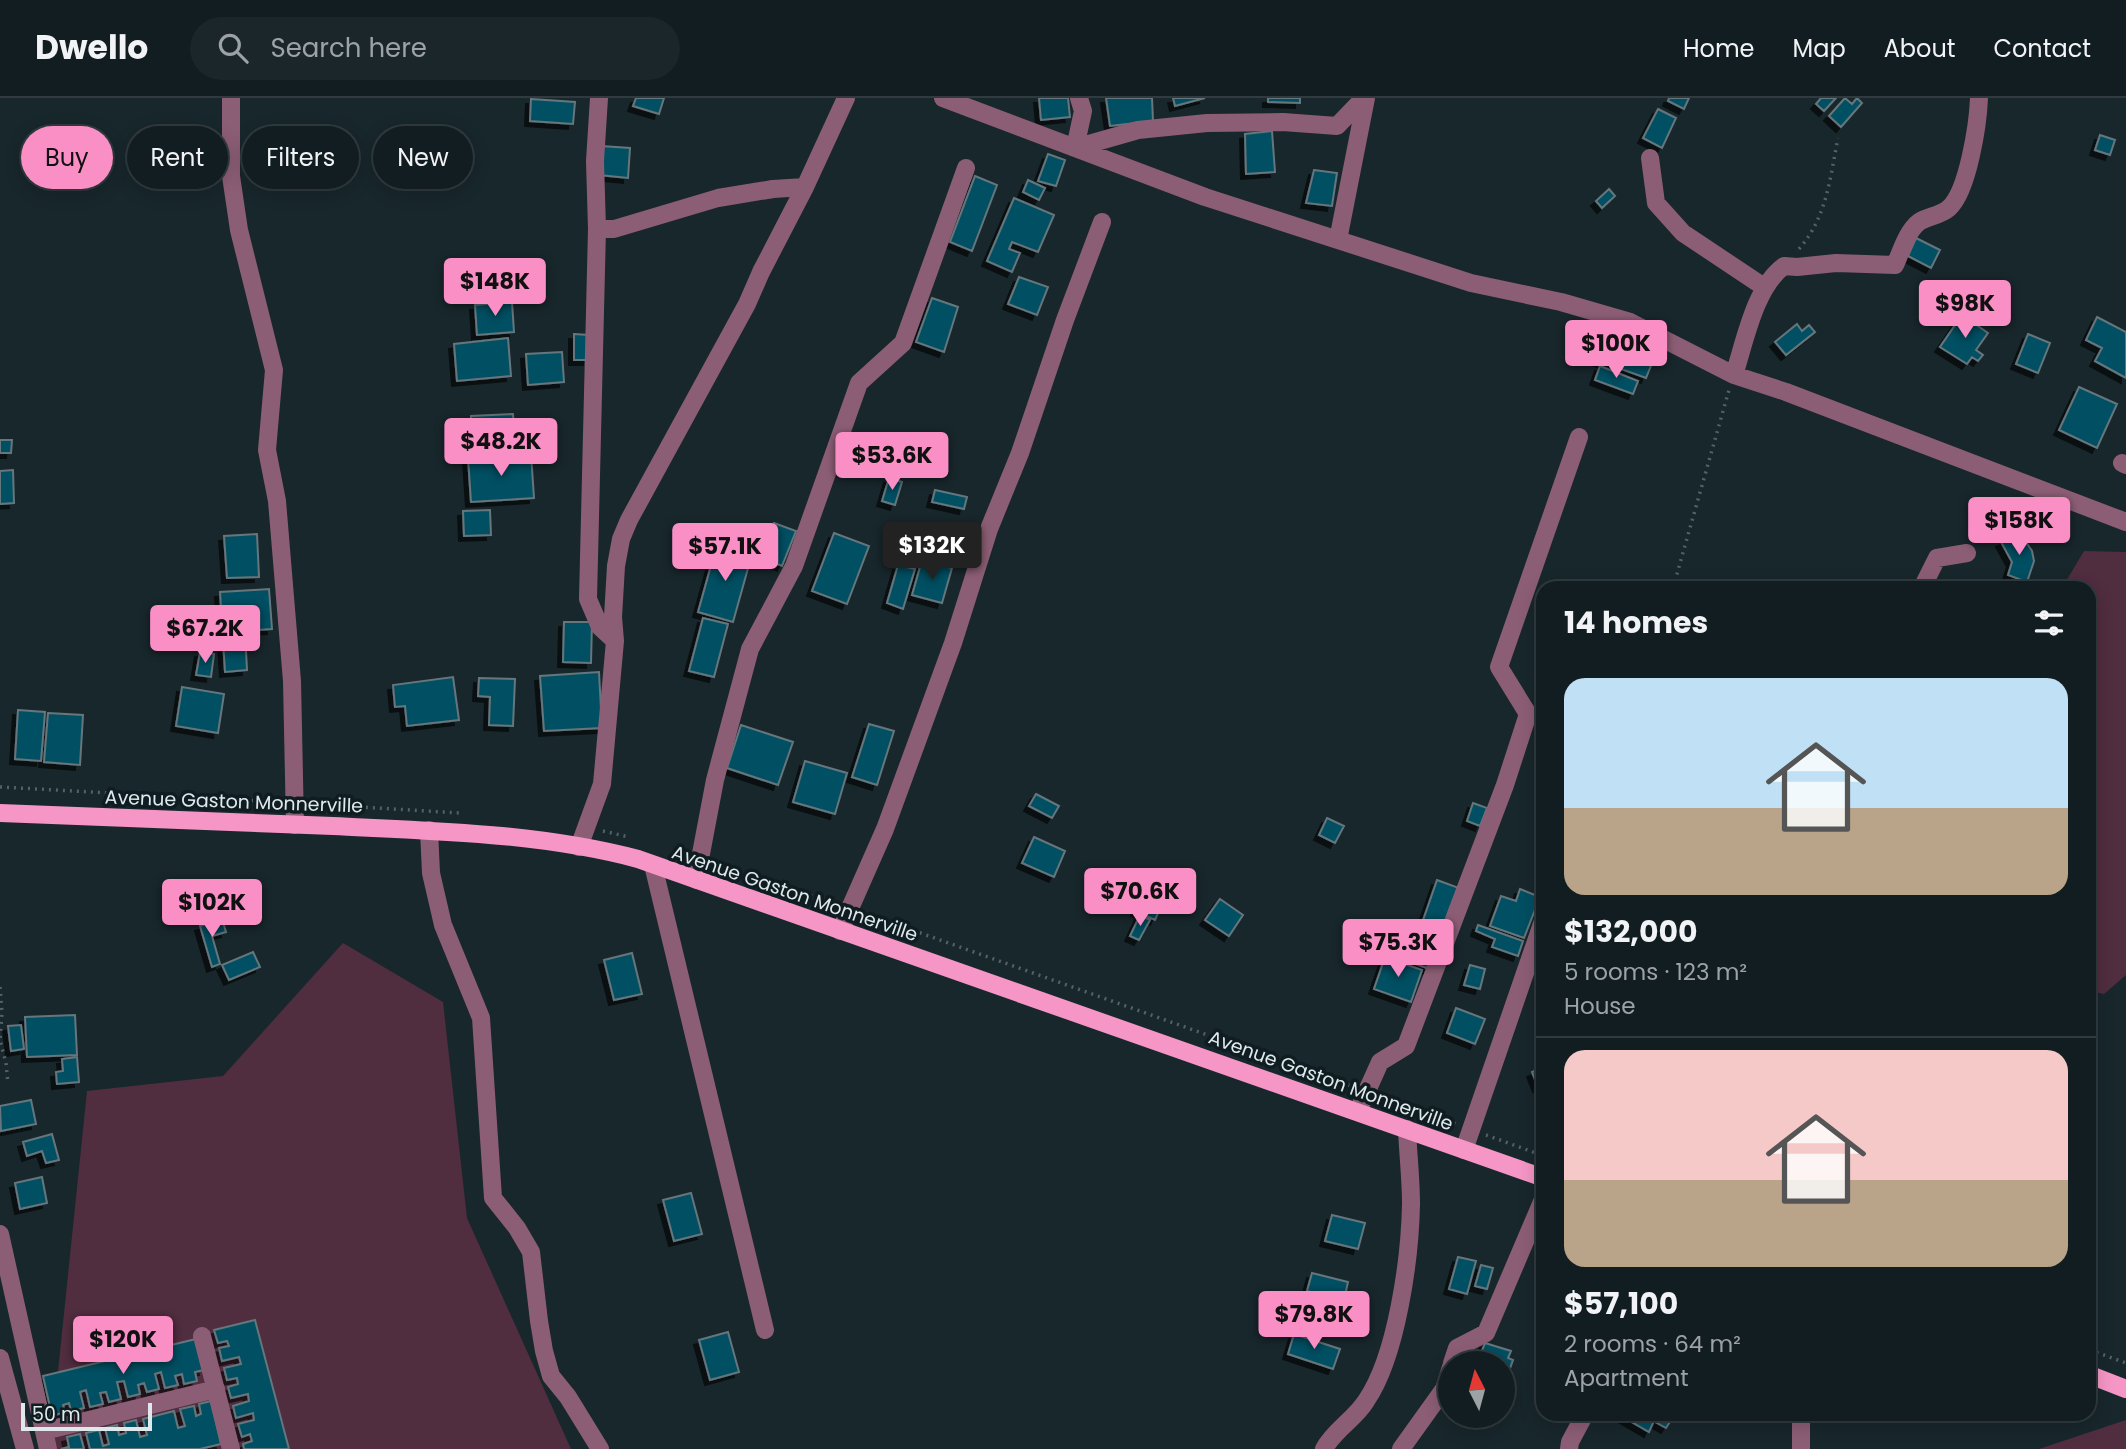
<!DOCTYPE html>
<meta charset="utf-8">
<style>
body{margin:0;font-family:Poppins,sans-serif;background:#1b262a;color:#f1f3f6;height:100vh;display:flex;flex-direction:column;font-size:26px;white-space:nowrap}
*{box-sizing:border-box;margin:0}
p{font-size:23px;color:#9ca2a5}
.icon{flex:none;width:38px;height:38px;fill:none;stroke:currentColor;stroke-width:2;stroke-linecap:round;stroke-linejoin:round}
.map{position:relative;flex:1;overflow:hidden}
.details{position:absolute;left:1536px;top:483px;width:560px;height:840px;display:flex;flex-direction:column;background:#121d21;border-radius:21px;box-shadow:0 4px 18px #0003,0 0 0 2px #313b3f}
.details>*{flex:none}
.hud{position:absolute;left:21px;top:28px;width:665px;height:63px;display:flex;gap:14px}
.needle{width:46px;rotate:354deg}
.controls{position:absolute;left:1438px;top:1253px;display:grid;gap:14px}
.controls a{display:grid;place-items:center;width:77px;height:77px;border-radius:50%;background:#121d21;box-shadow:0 4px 18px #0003,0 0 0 2px #313b3f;font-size:35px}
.scale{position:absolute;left:21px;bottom:18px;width:131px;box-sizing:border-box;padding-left:7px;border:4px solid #dfe9ec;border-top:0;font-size:19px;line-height:24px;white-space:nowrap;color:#dfe9ec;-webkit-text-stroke:5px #0f1d22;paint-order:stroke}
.price{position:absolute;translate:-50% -60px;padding:0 16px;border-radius:7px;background:#fa8fc6;color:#111;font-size:23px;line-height:46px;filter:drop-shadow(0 2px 4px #0008)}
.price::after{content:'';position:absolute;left:50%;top:42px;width:21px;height:16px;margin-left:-10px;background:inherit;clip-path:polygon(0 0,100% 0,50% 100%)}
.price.on{background:#222;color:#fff}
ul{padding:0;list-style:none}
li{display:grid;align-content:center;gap:14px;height:371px;padding:0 28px}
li+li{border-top:2px solid #313b3f}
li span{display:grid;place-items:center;height:217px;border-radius:21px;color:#555}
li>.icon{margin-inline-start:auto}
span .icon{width:126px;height:126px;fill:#fffc;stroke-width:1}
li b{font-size:30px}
h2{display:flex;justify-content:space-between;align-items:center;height:84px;padding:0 28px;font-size:30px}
.tag{padding:0 24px;border-radius:32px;background:#121d21;box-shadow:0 4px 18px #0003,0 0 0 2px #313b3f;font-size:24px;line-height:63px}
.tag.on{background:#fa8fc6;color:#111}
header{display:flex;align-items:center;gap:42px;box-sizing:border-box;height:98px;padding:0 35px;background:#121d21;border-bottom:2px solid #313b3f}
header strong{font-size:33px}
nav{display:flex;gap:38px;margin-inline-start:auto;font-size:24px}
.search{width:490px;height:63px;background:#1b262a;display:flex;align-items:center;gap:18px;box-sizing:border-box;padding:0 24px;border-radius:38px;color:#9ca2a5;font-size:26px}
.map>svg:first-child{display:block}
</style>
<header>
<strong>Dwello</strong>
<div class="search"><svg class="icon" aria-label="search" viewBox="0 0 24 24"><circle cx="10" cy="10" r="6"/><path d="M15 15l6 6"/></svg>Search here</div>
<nav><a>Home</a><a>Map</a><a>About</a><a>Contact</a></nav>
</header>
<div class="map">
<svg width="2126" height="1351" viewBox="0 0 2126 1351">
<defs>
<filter id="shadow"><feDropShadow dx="-5" dy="5" stdDeviation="0" flood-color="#0009"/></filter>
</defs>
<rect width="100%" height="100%" fill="#18272c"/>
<path fill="#502d3f" d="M2084,453L2126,454V877L2104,896L2090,893V490H2062Z
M343,845L443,904L467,1120L571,1351H50L87,993L223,978Z
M2126,1322V1351H2039Z"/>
<path fill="#034f62" stroke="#65767c" stroke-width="2" filter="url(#shadow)" d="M636,0H664L659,16L633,8Z
M1039,0H1068L1070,19L1041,22Z
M1106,0H1152L1153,23L1110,28Z
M1173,0H1205L1175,8Z
M1268,0H1300V5L1268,4Z
M1669,0H1689L1684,11L1668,3Z
M1821,0H1836L1824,13L1816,6Z
M1845,0L1852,6L1857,0L1862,5L1841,29L1829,18Z
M531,1L575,4L573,26L530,23Z
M1658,11L1676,20L1662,50L1643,40Z
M1272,33L1275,74L1246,76L1245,36Z
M2100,37L2115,42L2110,57L2095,52Z
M601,48L630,50L628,80L599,77Z
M1048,56L1065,62L1056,88L1038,83Z
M1314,72L1337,75L1332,108L1306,105Z
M975,78L997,87L972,153L950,144Z
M1028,82L1045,90L1039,102L1023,94Z
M1609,91L1615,98L1602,110L1596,103Z
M1014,100L1054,117L1038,154L1012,144L1009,151L1020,155L1012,174L987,163Z
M1916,140L1940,152L1931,170L1908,158Z
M1019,179L1048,189L1037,217L1008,206Z
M932,200L958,209L944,254L916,244Z
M512,204L514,234L477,237L475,207Z
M1962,217L1988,235L1976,252L1983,257L1978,263L1972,259L1967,266L1940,249Z
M2097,219L2126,234V280L2095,263L2102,250L2086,242Z
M1797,226L1802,233L1809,227L1815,234L1786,257L1775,244Z
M574,236L589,237L588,262H574Z
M2028,236L2050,245L2038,275L2016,266Z
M508,240L511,278L457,283L454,246Z
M1605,248L1652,265L1646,280L1599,263Z
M562,254L564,284L528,287L526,256Z
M1600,268L1638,283L1633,296L1595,282Z
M2079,289L2117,306L2097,350L2059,332Z
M513,316L515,346L472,348L471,318Z
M467,326L468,347L455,348L454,327Z
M0,342H12L11,355H0Z
M531,356L534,400L471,404L468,360Z
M13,372L14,405L0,406V373Z
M889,380L902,384L895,407L882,403Z
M935,392L967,399L964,411L932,404Z
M490,412L491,437L464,438L463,413Z
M774,425L796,433L782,468L761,459Z
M940,431L959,437L954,453L935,447Z
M834,435L869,448L847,506L812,493Z
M2020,435L2032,453L2034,463L2027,484L2008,477L2012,464L2001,444Z
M257,436L259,479L227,480L224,438Z
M717,446L752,456L733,524L698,514Z
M922,462L952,470L942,505L912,497Z
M898,467L915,471L903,511L887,505Z
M269,491L272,531L245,533L247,572L225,574L220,494Z
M703,520L728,526L714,579L689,573Z
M564,524H592L591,565L563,564Z
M200,554L214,556L211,579L196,577Z
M599,574L602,630L544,633L540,578Z
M453,579L459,622L407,628L405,608L395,609L393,587Z
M479,580L515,581L513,628L489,627L490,599L478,598Z
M182,589L224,596L218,635L176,628Z
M18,612L45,614L41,663L15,661Z
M48,615L83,617L80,667L44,664Z
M869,626L894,633L877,687L852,679Z
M741,627L793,644L778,687L727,670Z
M805,663L847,675L835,716L793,704Z
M1036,696L1059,708L1052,720L1029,708Z
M1473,705L1487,710L1480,728L1467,723Z
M1327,720L1344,728L1335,745L1319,737Z
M1034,739L1065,753L1054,779L1022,765Z
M1157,772L1175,781L1160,811L1141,802Z
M1437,782L1459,790L1444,835L1421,828Z
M1520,791L1540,799L1524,840L1490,828L1501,798L1516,803Z
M1220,801L1243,817L1229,838L1205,822Z
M1141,804L1159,813L1155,822L1136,813Z
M1140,817L1150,822L1139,842L1130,838Z
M222,821L226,834L212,838L220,866L212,869L200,828Z
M1478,827L1523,843L1518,858L1492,849L1495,841L1476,833Z
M1410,847L1434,856L1429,871L1405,862Z
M253,854L260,869L229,882L222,867Z
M632,855L642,896L614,902L604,862Z
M1385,859L1422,872L1411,904L1374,891Z
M1470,867L1485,871L1480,891L1464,887Z
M1456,910L1485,921L1475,946L1447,935Z
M75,917L77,957L27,959L25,919Z
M21,927L24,951L11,953L8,928Z
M77,959L79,984L57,986L56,974L63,973L62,961Z
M1544,969V987L1538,989L1532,974Z
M31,1002L36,1026L1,1033L0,1008Z
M52,1036L59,1062L46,1065L42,1053L27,1058L23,1044Z
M42,1079L47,1105L20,1111L15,1085Z
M691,1095L702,1136L674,1143L663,1102Z
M1332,1117L1365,1125L1358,1151L1325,1143Z
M1458,1159L1476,1163L1467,1196L1449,1191Z
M1481,1167L1493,1170L1487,1191L1475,1188Z
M1312,1175L1348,1184L1344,1202L1307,1193Z
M255,1222L289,1351H244L243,1346L252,1343L250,1336L242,1339L238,1326L254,1322L253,1315L236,1320L233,1308L249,1303L248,1296L231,1300L228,1289L238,1286L237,1280L227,1282L224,1270L241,1266L239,1259L222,1263L219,1250L229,1248L227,1243L218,1245L214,1232Z
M728,1234L739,1274L710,1282L699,1242Z
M1294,1236L1340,1251L1333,1271L1288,1256Z
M196,1241L204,1272L195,1274L197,1283L184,1286L182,1276L175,1278L178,1287L165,1290L161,1274L155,1276L159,1291L147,1294L144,1285L138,1287L140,1296L128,1299L124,1283L117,1284L121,1301L109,1304L106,1294L100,1295L103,1306L90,1309L86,1292L80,1294L84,1310L71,1313L69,1305L63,1307L65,1314L52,1318L43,1278Z
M1485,1245L1511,1253L1508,1260L1513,1262L1503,1290V1265H1463L1467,1253L1480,1258Z
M211,1303L221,1346L200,1351H90L86,1335L99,1332L103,1348L109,1346L105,1330L117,1327L119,1337L126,1335L124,1325L136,1322L140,1339L147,1337L143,1321L174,1313L178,1330L185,1328L180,1311L194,1308L196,1318L201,1316L199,1306Z
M1618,1316H1637L1653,1325L1649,1334Z
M1641,1316H1675L1666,1330Z
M80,1336L84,1351H61L69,1349L67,1339Z"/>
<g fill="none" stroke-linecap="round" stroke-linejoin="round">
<path stroke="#546266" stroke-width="3.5" stroke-dasharray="2 5" stroke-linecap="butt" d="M1799,151C1827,119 1830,80 1838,40
M1673,490L1729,292
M0,689L278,704
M310,706L460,715
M603,733L629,739
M717,767L836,806
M867,816L1351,988
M0,889L2,915L0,942L6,965L8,986
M1381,999L1456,1026
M1486,1037L1544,1058
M2090,1252L2126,1265"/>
<path stroke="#8c5e75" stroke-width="18" d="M231,0V78L239,132L274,272L267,352L277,403L292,583L295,727
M599,0L595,63L597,131L588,501L600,529L615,543
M943,0L1205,99L1471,185L1561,204L1630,224L1734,277L1786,294L2126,424
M1079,0L1083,13L1075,50L1138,32L1207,25L1283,24L1337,28L1364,0
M1650,60L1656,105L1683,135L1764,189
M597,131H614L718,100L773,91L805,89
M1338,142L1366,0
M1734,277C1745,243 1755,189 1784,168L1797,169L1836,165L1895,167C1901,154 1907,133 1919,124C1928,118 1940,118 1949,110C1968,93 1978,26 1979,0
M2122,365L2126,367
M1922,490L1937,460L1967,455
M429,732L431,775L443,827L481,920L493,1100L517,1130L531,1154L539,1223L544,1253L551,1278L568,1299L600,1351
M579,749L602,686L615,543L613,519L616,468L621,441L629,422L747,206L761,174L805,89L846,0
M653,767L765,1232
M696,782L715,682L750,551L794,468L859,285L903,245L966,70
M840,833L885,731L953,545L989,431L1020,355L1065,222L1102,124
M1358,1013L1380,964L1406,948L1505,687L1528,616L1499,569L1579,339
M1464,1052L1544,820
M0,1136L48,1351
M202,1238L231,1351
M0,1260L25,1351
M1452,1265L1457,1250L1486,1235L1544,1099
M44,1333L216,1291
M1324,1351C1334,1332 1355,1321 1366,1303C1397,1258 1410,1160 1411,1106C1411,1081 1408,1056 1407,1031
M1401,1351L1444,1291L1451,1269
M1569,1351L1570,1344L1585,1316
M1801,1351V1316"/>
<path stroke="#f596c6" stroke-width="18" d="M0,715C111,719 222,724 333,728C435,733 540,735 638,761L1544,1080
M2090,1277L2126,1291"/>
</g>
<g text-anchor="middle" stroke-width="7" stroke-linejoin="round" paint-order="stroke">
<g font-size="19" fill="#dfe9ec" stroke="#0f1d22">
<text transform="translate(234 703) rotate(2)" y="7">Avenue Gaston Monnerville</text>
<text transform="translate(795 795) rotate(19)" y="7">Avenue Gaston Monnerville</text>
<text transform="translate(1331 982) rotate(20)" y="7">Avenue Gaston Monnerville</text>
</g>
</g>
</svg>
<div class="controls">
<a><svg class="needle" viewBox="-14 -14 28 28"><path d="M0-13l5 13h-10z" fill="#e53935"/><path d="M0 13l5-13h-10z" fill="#9ca2a5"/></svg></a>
</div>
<div class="scale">50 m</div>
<b class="price" style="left:495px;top:220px">$148K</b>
<b class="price" style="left:1965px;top:242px">$98K</b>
<b class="price" style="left:1616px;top:282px">$100K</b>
<b class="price" style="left:501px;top:380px">$48.2K</b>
<b class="price" style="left:892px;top:394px">$53.6K</b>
<b class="price" style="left:2019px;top:459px">$158K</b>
<b class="price on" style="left:932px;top:484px">$132K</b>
<b class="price" style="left:725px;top:485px">$57.1K</b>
<b class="price" style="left:205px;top:567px">$67.2K</b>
<b class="price" style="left:1140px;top:830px">$70.6K</b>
<b class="price" style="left:212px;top:841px">$102K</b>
<b class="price" style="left:1398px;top:881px">$75.3K</b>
<b class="price" style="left:1314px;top:1253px">$79.8K</b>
<b class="price" style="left:123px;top:1278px">$120K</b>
<div class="hud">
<a class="tag on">Buy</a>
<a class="tag">Rent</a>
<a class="tag">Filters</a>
<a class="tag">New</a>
</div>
<section class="details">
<h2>14 homes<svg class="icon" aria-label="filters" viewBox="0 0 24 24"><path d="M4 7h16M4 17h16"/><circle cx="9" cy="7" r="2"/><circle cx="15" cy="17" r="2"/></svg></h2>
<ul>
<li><span style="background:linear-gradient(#bfe0f5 60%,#b9a48a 0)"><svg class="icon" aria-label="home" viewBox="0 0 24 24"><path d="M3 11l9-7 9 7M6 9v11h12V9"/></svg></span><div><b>$132,000</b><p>5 rooms · 123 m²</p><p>House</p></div></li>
<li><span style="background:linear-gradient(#f6c9c9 60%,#b9a48a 0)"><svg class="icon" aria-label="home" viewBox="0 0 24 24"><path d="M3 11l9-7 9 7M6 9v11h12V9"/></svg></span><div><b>$57,100</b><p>2 rooms · 64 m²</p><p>Apartment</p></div></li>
</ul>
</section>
</div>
